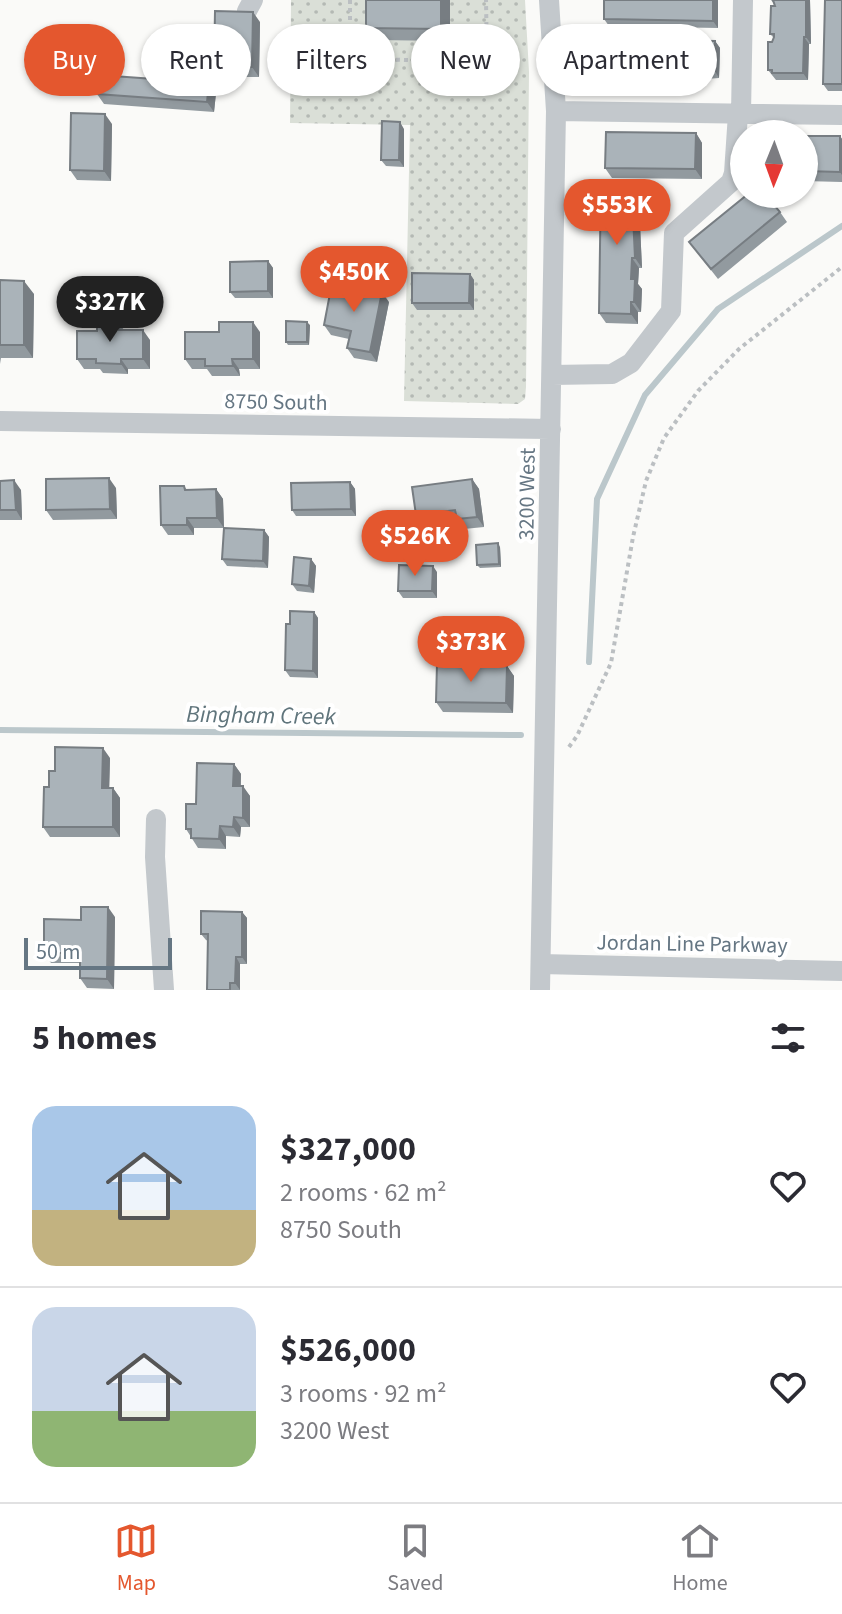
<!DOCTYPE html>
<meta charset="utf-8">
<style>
body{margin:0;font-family:"Source Sans 3",sans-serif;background:#f2f2f3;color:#2b2b33;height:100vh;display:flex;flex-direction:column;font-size:30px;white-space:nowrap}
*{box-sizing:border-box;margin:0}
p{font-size:26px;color:#7c7c81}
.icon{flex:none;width:44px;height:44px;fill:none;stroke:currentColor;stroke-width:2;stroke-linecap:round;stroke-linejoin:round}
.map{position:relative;height:990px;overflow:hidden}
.details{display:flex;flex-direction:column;background:#fff;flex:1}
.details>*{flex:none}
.hud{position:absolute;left:24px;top:24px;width:794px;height:72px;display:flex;gap:16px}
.needle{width:52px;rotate:181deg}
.fabs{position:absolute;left:730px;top:120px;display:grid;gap:16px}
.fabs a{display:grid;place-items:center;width:88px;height:88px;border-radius:50%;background:#fff;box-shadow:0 2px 6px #0004;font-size:40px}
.scale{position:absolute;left:24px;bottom:20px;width:148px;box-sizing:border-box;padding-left:8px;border:4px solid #657683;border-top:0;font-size:22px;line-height:28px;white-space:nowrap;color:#657683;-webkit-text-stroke:6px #fff;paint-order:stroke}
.price{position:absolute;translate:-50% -68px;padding:0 18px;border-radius:28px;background:#e4572e;color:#fff;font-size:26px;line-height:52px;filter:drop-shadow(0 2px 4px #0008)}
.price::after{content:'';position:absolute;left:50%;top:48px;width:24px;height:18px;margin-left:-12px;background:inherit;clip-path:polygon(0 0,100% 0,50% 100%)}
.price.current{background:#222;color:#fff}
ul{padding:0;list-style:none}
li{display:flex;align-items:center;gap:24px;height:200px;padding:0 32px}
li+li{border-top:2px solid #e1e1e2}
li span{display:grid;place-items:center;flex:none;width:224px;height:160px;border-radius:24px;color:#555}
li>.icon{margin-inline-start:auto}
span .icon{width:96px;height:96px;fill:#fffc;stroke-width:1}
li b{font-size:34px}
h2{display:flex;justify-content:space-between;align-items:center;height:96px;padding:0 32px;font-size:34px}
.pill{padding:0 28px;border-radius:36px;background:#fff;box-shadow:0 2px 6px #0004;font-size:28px;line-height:72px}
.pill.current{background:#e4572e;color:#fff}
.dock{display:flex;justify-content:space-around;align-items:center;height:112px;border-top:2px solid #e1e1e2;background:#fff;font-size:22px;color:#7c7c81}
.dock a{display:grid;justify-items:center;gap:4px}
.dock .current{color:#e4572e}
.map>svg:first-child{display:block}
</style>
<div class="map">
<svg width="842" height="990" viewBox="0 0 842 990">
<defs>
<pattern id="grass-dots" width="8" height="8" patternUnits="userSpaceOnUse" patternTransform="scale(2)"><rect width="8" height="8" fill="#dadfd7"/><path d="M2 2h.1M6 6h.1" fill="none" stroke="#b4b9b4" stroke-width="1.8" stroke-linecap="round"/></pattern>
</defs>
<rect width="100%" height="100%" fill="#fafaf8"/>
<path fill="url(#grass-dots)" d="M291,0H525L529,72L526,387L525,399L518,404L404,401L410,125L290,123Z"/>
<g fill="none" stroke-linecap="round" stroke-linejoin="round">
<path stroke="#bbc7cb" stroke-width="6" d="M589,662L597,499L645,395L718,309L842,226
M0,730L521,735"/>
<path stroke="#bbbfc2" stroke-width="4" stroke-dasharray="4 4" stroke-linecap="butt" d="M350,0V58L487,63L486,0
M437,61L438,41
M569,747L577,736L611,663L633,537L646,481L664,438L698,391L739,349L842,267"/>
<path stroke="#c3c8cc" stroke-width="20" d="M247,11L253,0
M556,111L842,115
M741,114L743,0
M552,375L612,374L631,363L671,311L674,233L731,182L734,173L738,114
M0,421L551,429
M156,819L155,857L164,990
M541,964L842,971
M540,990L556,111L549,0"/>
</g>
<path fill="#929a9f" d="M450,0V41L375,40L366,28Z
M604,0H718V28L609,26L604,19Z
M771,0H810L811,44H809L808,80H776L768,70L774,38L770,34L775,5Z
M842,0V91H828L823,84Z
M260,22L259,77H221L214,67Z
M715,41L720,48L719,78L692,80L683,76L641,79L612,77L607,70Z
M216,93L214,112L104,104L97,94Z
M112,124L111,181L77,180L70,170Z
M404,129V167L386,166L381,160Z
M696,133L702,143V179L612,178L605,168Z
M804,136H840L842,139V182L804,181Z
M640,190L642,225H640L642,268H639L638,284L642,289L641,312H638V324L606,323L599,313Z
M780,212L787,222L718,279L689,242Z
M268,261L273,268V298H235L230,292Z
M470,274L474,280V310H417L412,303Z
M0,280L34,294L33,358H1L0,364Z
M389,302L377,362L354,358L347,348L349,339L331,335L324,325Z
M119,323L124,330L150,340V369H128V374L103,373L100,369H84L77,359L97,331Z
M310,325L309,345H288L286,342Z
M260,332V369H239L240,376H212L207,369H192L185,359Z
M472,479L479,489L484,527L464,529L458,521L423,525L416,515Z
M0,481L21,490L22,520H0Z
M350,482L355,489L356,516H296L292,510Z
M184,486L187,490L216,489L223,499L224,528H194V535H168L161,525Z
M116,488L117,519L53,520L46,510Z
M264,530L269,537L268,568L227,566L222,559Z
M500,547L501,567L480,568L477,565Z
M311,559L316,566L314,593L297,591L292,584Z
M437,572V598H403L398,591Z
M314,612L318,618V678L290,677L285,670L290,624Z
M507,666L514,676L513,713L443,712L436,702Z
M110,758L109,788H113L120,798V837H50L43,827L49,787L55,771Z
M234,764L241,774V786L250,796V827H241L240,837L226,836V849L198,848L186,829L196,804Z
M242,912L247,918V964H240V990H207L208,941L206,940L201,934Z
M115,917L114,989L87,988L80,978V963H51L44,953L81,920Z"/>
<path fill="#777d82" d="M441,0H450V41L441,29Z
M713,0H718V28L713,21Z
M806,0H810L811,44L806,37Z
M253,12L260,22L259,77L252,67Z
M804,37L809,44L808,80L803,73Z
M715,41L720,48L719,78L715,71Z
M209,83L216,93L214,112L207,102Z
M105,114L112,124L111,181L104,171Z
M400,122L404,129V167L399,160Z
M696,133L702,143V179L695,169Z
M840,136L842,139V175L840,172Z
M633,180L640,190L642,225L635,215Z
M633,215L640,225L642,268L635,258Z
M632,258L639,268L638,284L642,289L641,312L634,302L631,279Z
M268,261L273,268V298L268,291Z
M470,274L474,280V310L469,303Z
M24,281L34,294L33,358L24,345Z
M382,292L389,302L377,362L370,352Z
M631,302L638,312V324L631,314Z
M253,322L260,332V369L253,359Z
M307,322L310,325L309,345L307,342Z
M143,330L150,340V369L143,359Z
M121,359L128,369V374L121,364Z
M232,359L239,369L240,376L233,366Z
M109,478L116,488L117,519L110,509Z
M472,479L479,489L484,527L477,517Z
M14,480L21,490L22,520L16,510Z
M350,482L355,489L356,516L351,509Z
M216,489L223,499L224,528L217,518Z
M187,518L194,528V535L187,525Z
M264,530L269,537L268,568L263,561Z
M498,543L500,547L501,567L499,564Z
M311,559L316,566L314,593L309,586Z
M433,566L437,572V598L432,591Z
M314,612L318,618V678L313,671Z
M507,666L514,676L513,713L506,703Z
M103,748L110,758L109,798L102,788Z
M234,764L241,774L240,796L233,786Z
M243,786L250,796V827L243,818Z
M113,788L120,798V837L113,827Z
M234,817L241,827L240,837L233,827Z
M220,826L226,836V849L219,839Z
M108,907L115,917L114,989L107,979Z
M242,912L247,918V964L242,957Z
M236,957L240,964V990L235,983Z"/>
<path fill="#aab3b9" stroke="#777d82" stroke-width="2" d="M366,0H441V29L366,28Z
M604,0H713V21L604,19Z
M773,0H806V37H804L803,73H772V70H768V42H772L774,37V34H770L771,6H775Z
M825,0H842V84H823Z
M215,11L253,12L252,67H214Z
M607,39L715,41V71L687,73L678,70L637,72L607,70Z
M99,75L209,83L207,102L97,94Z
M71,113L105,114L104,171L70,170Z
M382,121L400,122L399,160H381Z
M606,132L696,133L695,169L605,168Z
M804,136H840V172L804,171Z
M601,180H633L635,215H633L635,258H632L631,279H635L634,302H631V314L599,313Z
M748,194H765L780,212L711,269L689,242Z
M268,261V291L230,292V262Z
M412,273L470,274L469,303H412Z
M0,280L24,281V345H0Z
M332,283L382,292L370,352L347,348L351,331L324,325Z
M286,321L307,322V342H286Z
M219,322H253V359H232L233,366H205V359H185V332H219Z
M97,323H119V330H143V359H121V364L96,363V359H77V331H97Z
M109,478L110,509L46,510V479Z
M472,479L477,517L457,519L455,510L416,515L412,487Z
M14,480L16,510H0V481Z
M350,482L351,509L292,510L291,483Z
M160,486H184L185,490L216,489L217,518H187V525H161Z
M224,528L264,530L263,561L222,559Z
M498,543L499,564L477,565L476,545Z
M294,557L311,559L309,586L292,584Z
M399,565L433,566L432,591H398Z
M290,611L314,612L313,671L285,670L286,624H290Z
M437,664L507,666L506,703L436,702Z
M55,747L103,748L102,788H113V827H43L44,787H49V771H55Z
M197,763L234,764L233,786H243V818L234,817L233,827L220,826L219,839L191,838V829H186V804H196Z
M81,907H108L107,979L80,978V953H44V919L81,920Z
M201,911L242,912V957H236L235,983H230V990H207L208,934H201Z"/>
<g text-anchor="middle" stroke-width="8" stroke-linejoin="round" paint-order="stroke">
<g font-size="22" fill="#657683" stroke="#fff">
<text transform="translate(276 401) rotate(1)" y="8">8750 South</text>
<text transform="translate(526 494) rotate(-89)" y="8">3200 West</text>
<text transform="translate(692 943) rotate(1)" y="8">Jordan Line Parkway</text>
</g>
<g font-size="24" font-style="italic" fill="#60757c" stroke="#fff">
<text transform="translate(261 715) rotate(1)" y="8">Bingham Creek</text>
</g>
</g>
</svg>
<div class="fabs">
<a><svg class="needle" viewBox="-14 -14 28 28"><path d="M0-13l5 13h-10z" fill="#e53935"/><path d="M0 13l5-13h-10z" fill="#7c7c81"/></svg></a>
</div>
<div class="scale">50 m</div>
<b class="price" style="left:617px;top:247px">$553K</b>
<b class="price" style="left:354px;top:314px">$450K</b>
<b class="price current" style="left:110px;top:344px">$327K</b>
<b class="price" style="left:415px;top:578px">$526K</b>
<b class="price" style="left:471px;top:684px">$373K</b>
<div class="hud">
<a class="pill current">Buy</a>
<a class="pill">Rent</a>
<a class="pill">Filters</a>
<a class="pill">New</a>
<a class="pill">Apartment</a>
</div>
</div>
<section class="details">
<h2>5 homes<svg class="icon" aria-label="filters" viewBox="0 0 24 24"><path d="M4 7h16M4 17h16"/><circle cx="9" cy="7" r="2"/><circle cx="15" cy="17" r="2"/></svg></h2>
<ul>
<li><span style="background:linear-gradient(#a9c7e8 65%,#c2b280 0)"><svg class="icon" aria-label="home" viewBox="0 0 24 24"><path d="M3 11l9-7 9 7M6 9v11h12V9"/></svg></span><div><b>$327,000</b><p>2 rooms · 62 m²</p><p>8750 South</p></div><svg class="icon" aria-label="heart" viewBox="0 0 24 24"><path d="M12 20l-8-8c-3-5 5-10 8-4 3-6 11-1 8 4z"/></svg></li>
<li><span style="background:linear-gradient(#c9d6e8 65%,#8fb573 0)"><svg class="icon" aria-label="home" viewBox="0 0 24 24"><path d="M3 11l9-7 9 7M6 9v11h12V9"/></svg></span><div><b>$526,000</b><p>3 rooms · 92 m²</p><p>3200 West</p></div><svg class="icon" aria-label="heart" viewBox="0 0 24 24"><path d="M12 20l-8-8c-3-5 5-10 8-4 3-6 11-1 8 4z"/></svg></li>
</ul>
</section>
<nav class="dock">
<a class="current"><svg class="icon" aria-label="map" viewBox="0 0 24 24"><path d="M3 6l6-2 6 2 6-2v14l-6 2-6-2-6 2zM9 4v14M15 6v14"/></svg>Map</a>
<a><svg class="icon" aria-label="saved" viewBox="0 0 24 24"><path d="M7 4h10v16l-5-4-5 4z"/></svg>Saved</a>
<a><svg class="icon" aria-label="home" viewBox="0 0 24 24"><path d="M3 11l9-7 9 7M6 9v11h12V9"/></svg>Home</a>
</nav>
